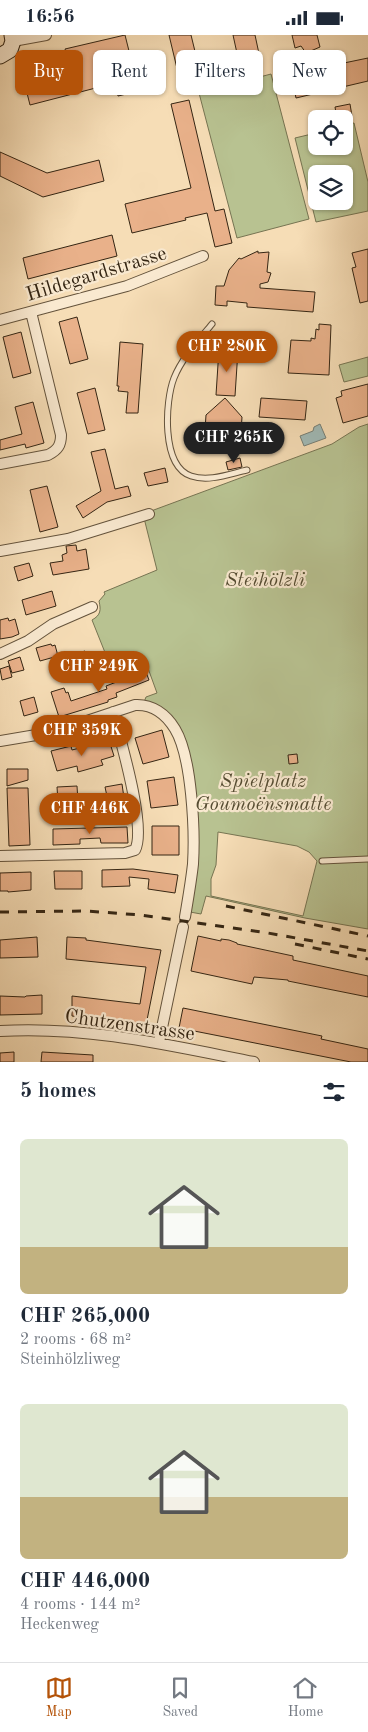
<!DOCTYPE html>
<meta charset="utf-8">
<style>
body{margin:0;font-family:"Old Standard TT",serif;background:#f6f6f7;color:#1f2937;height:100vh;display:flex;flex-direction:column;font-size:19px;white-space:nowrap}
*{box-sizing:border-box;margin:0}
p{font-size:16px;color:#747a83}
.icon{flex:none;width:28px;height:28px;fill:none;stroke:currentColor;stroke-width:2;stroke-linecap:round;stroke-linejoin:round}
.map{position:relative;height:1027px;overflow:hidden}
.side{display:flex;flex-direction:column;background:#fff;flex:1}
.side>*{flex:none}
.hud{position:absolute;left:15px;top:15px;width:339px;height:45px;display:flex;gap:10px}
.fabs{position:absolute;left:308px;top:75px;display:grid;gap:10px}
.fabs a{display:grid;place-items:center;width:45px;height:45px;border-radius:8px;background:#fff;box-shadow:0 1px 4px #0004;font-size:25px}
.price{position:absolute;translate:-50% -42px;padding:0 11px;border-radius:18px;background:#b45309;color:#fff;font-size:16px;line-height:32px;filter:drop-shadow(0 1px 2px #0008)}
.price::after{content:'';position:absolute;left:50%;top:30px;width:15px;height:11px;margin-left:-8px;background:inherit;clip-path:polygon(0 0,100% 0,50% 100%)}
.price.active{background:#222;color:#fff}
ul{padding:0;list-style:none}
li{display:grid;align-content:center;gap:10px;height:265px;padding:0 20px}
li span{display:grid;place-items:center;height:155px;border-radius:8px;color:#555}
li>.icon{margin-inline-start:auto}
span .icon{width:90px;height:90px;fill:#fffc;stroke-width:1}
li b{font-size:21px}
h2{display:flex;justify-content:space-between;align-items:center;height:60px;padding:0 20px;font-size:21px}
.tag{padding:0 18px;border-radius:8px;background:#fff;box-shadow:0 1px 4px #0004;font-size:18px;line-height:45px}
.tag.active{background:#b45309;color:#fff}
.status{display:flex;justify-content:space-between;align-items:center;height:35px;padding:0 25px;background:#fff;direction:ltr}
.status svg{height:14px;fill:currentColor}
.tabs{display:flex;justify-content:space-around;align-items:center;height:70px;border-top:1px solid #e0e1e3;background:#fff;font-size:14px;color:#747a83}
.tabs a{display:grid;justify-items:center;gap:2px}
.tabs .active{color:#b45309}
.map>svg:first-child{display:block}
</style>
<div class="status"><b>16:56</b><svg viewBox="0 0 49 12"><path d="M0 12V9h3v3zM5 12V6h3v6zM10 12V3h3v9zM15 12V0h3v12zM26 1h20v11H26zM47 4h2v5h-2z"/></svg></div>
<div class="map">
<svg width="368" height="1027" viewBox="0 0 368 1027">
<rect width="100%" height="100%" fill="#f6ddb6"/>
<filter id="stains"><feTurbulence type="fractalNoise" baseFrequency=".004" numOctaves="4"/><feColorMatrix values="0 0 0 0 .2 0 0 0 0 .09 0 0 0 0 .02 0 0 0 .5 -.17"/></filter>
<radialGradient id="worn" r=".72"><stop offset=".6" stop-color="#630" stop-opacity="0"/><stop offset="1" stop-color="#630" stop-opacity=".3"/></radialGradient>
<path fill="#b8c291" stroke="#767452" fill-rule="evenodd" d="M271,39L309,184L237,203L199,58Z
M354,88L368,147V176L316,187L295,103L316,98V111H344V90ZM316,139H344V166H316Z
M368,322V341L344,347L339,330Z
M368,389V894L305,883L206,861L201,879L190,877L198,815L176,694L144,667L146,662L157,658L145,625L112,635L92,585C101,580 101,575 99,566L105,559L104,557L157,535L143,479L332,409L359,392ZM218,797L297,811L309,817L317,826L303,881L211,861V844L216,830Z"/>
<path fill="#a0bab7" stroke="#757e75" d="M320,389L326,403L304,411L300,401L313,396L314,392Z"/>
<path fill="#e9b18a" stroke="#342513" d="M125,0L139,56L118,61L115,48L30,70L24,46L71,35L65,14Z
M169,0H191L201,41L180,46Z
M233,0H255L261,28L240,32Z
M292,0H317L320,12L306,18L301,11L295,13Z
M368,23V46L296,63L291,39Z
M189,65L215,176L224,174L231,204L232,208L215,212L207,178L185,183L186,185L132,198L125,169L191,153L171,69Z
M350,69L352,81L337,84L335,72Z
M0,117L47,138L99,125L104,146L43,162L0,141Z
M112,200L117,221L28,244L23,223Z
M368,214V266L360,268L352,233L356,232L352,218Z
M258,216V218L269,217L267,237L271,238L268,247L260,249V253L315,257L313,277L247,272V268L227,266V271L215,270L216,251H224L229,235L239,223L241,224Z
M77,282L88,324L70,329L59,287Z
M319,289L331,290L329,340L288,338L291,305L311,306V303L315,304L316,294L319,295Z
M21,297L31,338L13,343L3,302Z
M120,307L143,309L138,378H126L128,357L118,356L119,351H117Z
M219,314L238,315L235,361L216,360Z
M368,349V381L343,388L336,363L342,361L341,356Z
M95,353L105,395L88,399L77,358Z
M225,363L242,382L241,397L230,407L214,406L205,395L206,380Z
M261,363L307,366L305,385L259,382Z
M33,367L44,408L26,413L25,409L0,415V405L22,399L15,372Z
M105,414L115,454L128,451L131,461L107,467L83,483L76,471L101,456L91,417Z
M240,423L242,432L228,435L226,427Z
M165,433L168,447L148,451L144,438Z
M47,451L58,492L40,497L30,455Z
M76,510L77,516L86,514L89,534L53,540L50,528L63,526L62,520L67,518L66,511Z
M29,528L33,541L18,546L14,532Z
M52,556L56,571L26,580L22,565Z
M8,583L9,586L15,584L19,599L12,602L0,604V585Z
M51,609L52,611L55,610L58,621L40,626L36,613Z
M85,616L88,629L75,632L71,620Z
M20,622L24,635L12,638L8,626Z
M131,630L135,635L144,632L149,645L116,658L117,662L108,665V667L59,682L51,657L64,653L66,658L68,657L71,666L107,654L106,651L119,646L117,639L125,636L124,633Z
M9,631L12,642L2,645L0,634Z
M34,662L38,677L24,681L20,666Z
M162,695L169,722L143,729L135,703Z
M109,705L114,721L101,725L103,730L78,737L77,731L57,736L51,716L71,711L72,715Z
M297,719L298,728L289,729L288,720Z
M7,734H28V745L7,751Z
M174,742L178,770L151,773L147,746Z
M122,749L124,763L108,766L105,752Z
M77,751L78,767H58L57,752Z
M7,753H28L30,810L9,811Z
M152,791H179V820H152Z
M127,792L128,808H101L100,803L80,804V809L53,810V794Z
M133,834L178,840L175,858L148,854L149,844L129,842L130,851L102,852V835Z
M54,836H82V854H55Z
M31,837V855L8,857V856H0V838Z
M198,901L221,906V904L229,905L237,908V909L293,921V925L368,941V962L288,946V945L254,942L252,949L191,936Z
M37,902L38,922L0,923V905Z
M67,902L86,903V905L161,915L146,990L72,981V961L140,969L146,932L66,924Z
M42,960V979L0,980V961L25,962L26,961Z
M183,973L322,1001L321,1004L368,1014V1027H351L179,993Z
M14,1017V1027H0V1018Z
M42,1017L93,1020V1027H41Z"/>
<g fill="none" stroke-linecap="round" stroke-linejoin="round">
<g stroke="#64533c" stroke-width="7">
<path id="lane" d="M212,289C198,306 182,323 174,343C165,366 161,431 191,441C209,447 229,439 247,435
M322,826L368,824"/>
</g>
<g stroke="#64533c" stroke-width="12">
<path id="street" d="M13,6L46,0
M0,285L127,251L203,221
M0,429L48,420C58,415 61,410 61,400L31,277
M0,516L68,504L149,479
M0,619L28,606L53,589L92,572
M0,706L54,697L135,670C152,669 166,679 175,694C192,722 195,796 193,829C191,847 188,864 185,882
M0,821L125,818L135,815C147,793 120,703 113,677
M0,996C88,991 168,1010 254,1027
M159,1007L183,892"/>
</g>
<g stroke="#342513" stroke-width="17">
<path id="secondary" d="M0,21L10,15L13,6L12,0"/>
</g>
<use href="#lane" stroke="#f9e9d0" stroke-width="5"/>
<use href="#street" stroke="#f9e9d0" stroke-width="10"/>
<use href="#secondary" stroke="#f9e9d0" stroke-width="15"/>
<path stroke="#342513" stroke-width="3" stroke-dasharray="9 9" stroke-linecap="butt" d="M226,871L368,901
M0,877L86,876L141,880L268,898L368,916
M295,909L368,924"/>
</g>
<g text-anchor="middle" stroke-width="4.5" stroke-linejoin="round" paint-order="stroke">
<g font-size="20" fill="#342513" stroke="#f9e9d0">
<text transform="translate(96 238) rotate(-17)" y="7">Hildegardstrasse</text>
<text transform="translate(130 989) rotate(8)" y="7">Chutzenstrasse</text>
</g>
<g font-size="20" font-style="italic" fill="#554c32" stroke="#f9e9d0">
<text x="265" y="551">Steihölzli</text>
<text x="263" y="752">Spielplatz<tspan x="263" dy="23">Goumoënsmatte</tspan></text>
</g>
</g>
<rect width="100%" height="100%" filter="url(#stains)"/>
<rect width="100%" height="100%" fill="url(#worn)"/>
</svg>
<div class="fabs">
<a><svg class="icon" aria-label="locate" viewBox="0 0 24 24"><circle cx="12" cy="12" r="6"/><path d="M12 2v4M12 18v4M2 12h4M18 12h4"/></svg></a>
<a><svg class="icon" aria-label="layers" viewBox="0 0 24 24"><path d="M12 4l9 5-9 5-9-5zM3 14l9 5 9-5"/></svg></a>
</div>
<b class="price" style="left:227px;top:338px">CHF 280K</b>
<b class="price active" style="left:234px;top:429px">CHF 265K</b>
<b class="price" style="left:99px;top:658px">CHF 249K</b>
<b class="price" style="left:82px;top:722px">CHF 359K</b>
<b class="price" style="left:90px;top:800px">CHF 446K</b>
<div class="hud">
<a class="tag active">Buy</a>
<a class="tag">Rent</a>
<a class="tag">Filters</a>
<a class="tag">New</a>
</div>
</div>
<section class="side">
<h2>5 homes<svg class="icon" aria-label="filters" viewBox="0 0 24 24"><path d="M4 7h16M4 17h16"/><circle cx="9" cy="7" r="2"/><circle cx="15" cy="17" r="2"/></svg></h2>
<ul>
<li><span style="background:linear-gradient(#dfe7d0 70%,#c2b280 0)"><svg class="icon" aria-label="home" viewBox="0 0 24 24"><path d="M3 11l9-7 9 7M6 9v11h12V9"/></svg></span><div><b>CHF 265,000</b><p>2 rooms · 68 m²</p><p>Steinhölzliweg</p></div></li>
<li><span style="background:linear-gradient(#dfe7d0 60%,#c2b280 0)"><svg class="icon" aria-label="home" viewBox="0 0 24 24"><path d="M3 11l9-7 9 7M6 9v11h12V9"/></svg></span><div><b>CHF 446,000</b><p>4 rooms · 144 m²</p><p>Heckenweg</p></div></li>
</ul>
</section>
<nav class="tabs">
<a class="active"><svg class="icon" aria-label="map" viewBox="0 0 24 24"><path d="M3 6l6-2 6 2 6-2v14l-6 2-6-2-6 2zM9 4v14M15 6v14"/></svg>Map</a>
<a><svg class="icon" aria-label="saved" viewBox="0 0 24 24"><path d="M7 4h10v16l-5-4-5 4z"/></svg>Saved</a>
<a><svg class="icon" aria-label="home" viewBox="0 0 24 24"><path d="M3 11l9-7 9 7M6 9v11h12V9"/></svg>Home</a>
</nav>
